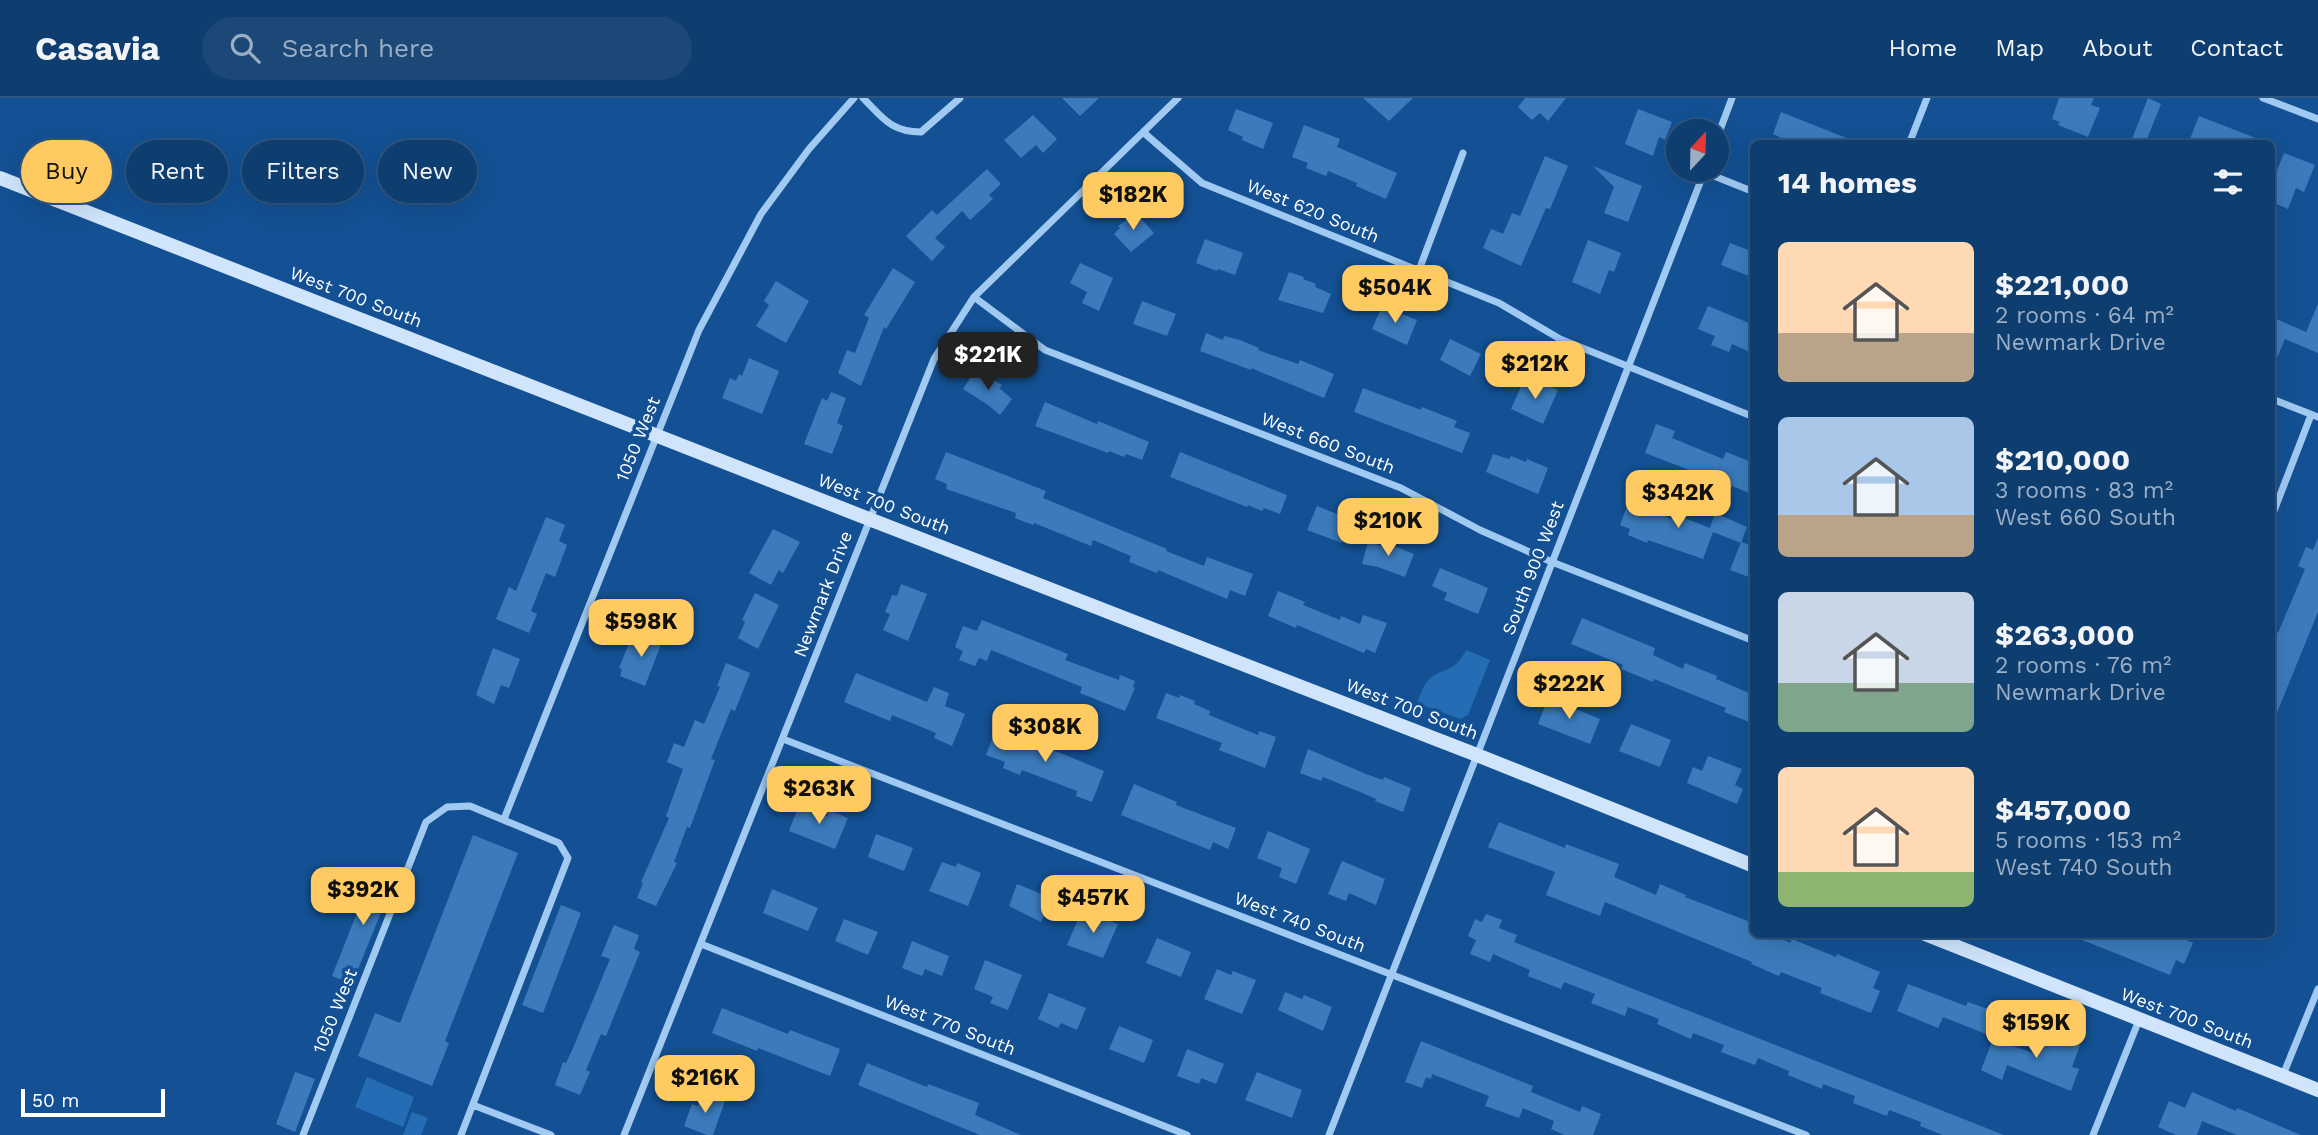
<!DOCTYPE html>
<meta charset="utf-8">
<style>
body{margin:0;font-family:"Work Sans",sans-serif;background:#1c4877;color:#f1f3f6;height:100vh;display:flex;flex-direction:column;font-size:26px;white-space:nowrap}
*{box-sizing:border-box;margin:0}
p{font-size:23px;color:#9baec3}
.icon{flex:none;width:38px;height:38px;fill:none;stroke:currentColor;stroke-width:2;stroke-linecap:round;stroke-linejoin:round}
.map{position:relative;flex:1;overflow:hidden}
.sheet{position:absolute;left:1750px;top:42px;width:525px;height:798px;display:flex;flex-direction:column;background:#0e3d6f;border-radius:10px;box-shadow:0 7px 28px #0002,0 0 0 2px #2e5682}
.sheet>*{flex:none}
.guide{position:absolute;left:21px;top:42px;width:665px;height:63px;display:flex;gap:14px}
.needle{width:46px;rotate:22deg}
.fabs{position:absolute;left:1666px;top:21px;display:grid;gap:14px}
.fabs a{display:grid;place-items:center;width:63px;height:63px;border-radius:50%;background:#0e3d6f;box-shadow:0 7px 28px #0002,0 0 0 2px #2e5682;font-size:35px}
.scale{position:absolute;left:21px;bottom:18px;width:144px;box-sizing:border-box;padding-left:7px;border:4px solid #fff;border-top:0;font-size:19px;line-height:24px;white-space:nowrap;color:#fff;-webkit-text-stroke:5px #135194;paint-order:stroke}
.price{position:absolute;translate:-50% -60px;padding:0 16px;border-radius:14px;background:#ffca62;color:#111;font-size:23px;line-height:46px;filter:drop-shadow(0 2px 4px #0008)}
.price::after{content:'';position:absolute;left:50%;top:42px;width:21px;height:16px;margin-left:-10px;background:inherit;clip-path:polygon(0 0,100% 0,50% 100%)}
.price.selected{background:#222;color:#fff}
ul{padding:0;list-style:none}
li{display:flex;align-items:center;gap:21px;height:175px;padding:0 28px}
li span{display:grid;place-items:center;flex:none;width:196px;height:140px;border-radius:10px;color:#555}
li>.icon{margin-inline-start:auto}
span .icon{width:84px;height:84px;fill:#fffc;stroke-width:1}
li b{font-size:30px}
h2{display:flex;justify-content:space-between;align-items:center;height:84px;padding:0 28px;font-size:30px}
.pill{padding:0 24px;border-radius:32px;background:#0e3d6f;box-shadow:0 7px 28px #0002,0 0 0 2px #2e5682;font-size:24px;line-height:63px}
.pill.selected{background:#ffca62;color:#111}
header{display:flex;align-items:center;gap:42px;box-sizing:border-box;height:98px;padding:0 35px;background:#0e3d6f;border-bottom:2px solid #2e5682}
header strong{font-size:33px}
nav{display:flex;gap:38px;margin-inline-start:auto;font-size:24px}
.search{width:490px;height:63px;background:#1c4877;display:flex;align-items:center;gap:18px;box-sizing:border-box;padding:0 24px;border-radius:38px;color:#9baec3;font-size:26px}
.map>svg:first-child{display:block}
</style>
<header>
<strong>Casavia</strong>
<div class="search"><svg class="icon" aria-label="search" viewBox="0 0 24 24"><circle cx="10" cy="10" r="6"/><path d="M15 15l6 6"/></svg>Search here</div>
<nav><a>Home</a><a>Map</a><a>About</a><a>Contact</a></nav>
</header>
<div class="map">
<svg width="2318" height="1037" viewBox="0 0 2318 1037">
<rect width="100%" height="100%" fill="#135194"/>
<path fill="#246cb3" d="M1466,552L1490,562L1468,617L1460,621L1417,605C1420,598 1422,590 1427,584C1442,567 1453,578 1466,552Z
M367,979L414,999L403,1029L355,1009Z
M412,1014L428,1020L421,1037H403Z"/>
<path fill="#3b7bbc" d="M1062,0H1099L1080,18Z
M1363,0H1413L1389,23Z
M1525,0H1566L1548,23L1540,15L1532,22L1518,9Z
M2059,0H2094L2091,7L2100,10L2088,39L2058,27L2060,24L2052,21Z
M2148,0L2161,6L2145,46H2130Z
M1236,11L1273,25L1263,51L1242,42L1243,39L1228,32Z
M1638,11L1672,24L1665,42L1659,39L1653,58L1625,46Z
M1781,14L1859,45V46H1794L1773,36Z
M1033,17L1057,41L1043,55L1036,47L1021,60L1004,42Z
M2199,18L2266,44V46H2188Z
M1304,27L1340,41L1337,49L1397,75L1386,101L1356,88L1357,85L1328,73L1326,78L1306,70L1308,65L1292,59Z
M2284,55L2315,67L2304,94L2296,90L2288,111L2272,104V85Z
M1545,58L1568,68L1550,111L1546,110L1521,168L1483,150L1491,131L1503,136L1512,115L1520,118Z
M1593,68L1642,88L1628,124L1604,115L1614,89Z
M987,71L1001,86L989,97L993,101L970,122L962,113L935,140L945,149L932,163L906,138L932,112L937,117Z
M1136,115L1154,135L1131,154L1114,136L1120,130L1118,128Z
M1205,141L1243,155L1235,177L1218,171L1217,173L1196,165Z
M1588,142L1621,155L1614,174L1609,172L1600,196L1572,184Z
M1730,145L1754,154V180L1721,167Z
M1080,165L1113,180L1099,213L1082,205L1087,194L1070,185Z
M893,170L915,184L886,231L884,229L861,288L838,275L847,252L855,255L869,220L864,217Z
M1289,174L1304,179L1303,181L1316,186L1315,189L1331,196L1323,215L1278,202Z
M776,183L809,203L786,245L756,228L769,207L764,203Z
M1142,203L1176,216L1167,238L1133,226Z
M2318,206V255L2285,241L2272,272V219L2306,234Z
M1382,208L1417,222L1407,247L1372,231Z
M1708,208L1754,227V256L1732,246L1729,254L1711,247L1715,238L1698,231Z
M1206,235L1223,242L1224,238L1240,242L1259,250L1258,252L1298,266L1300,262L1334,276L1324,300L1251,270V272L1200,253Z
M1450,241L1481,256L1470,278L1440,262Z
M749,260L779,273L762,316L722,300L730,280L736,283L739,276L742,278Z
M976,271L1002,287L999,290L1012,301L1000,317L988,307L963,291Z
M1535,281L1558,292L1543,326L1511,311L1523,284L1532,288Z
M1363,290L1421,312L1422,309L1457,323L1454,329L1470,335L1462,355L1354,314Z
M831,294L846,300L837,325L843,328L832,356L804,346L822,300L827,303Z
M1045,304L1097,326L1098,323L1149,344L1142,362L1126,356L1124,359L1109,353L1108,355L1035,328Z
M1656,326L1675,333L1672,340L1723,361L1726,354L1754,365V397L1732,388L1729,397L1687,380L1689,372L1645,355Z
M946,354L1046,393L1043,400L1167,451L1166,453L1204,468L1207,459L1253,476L1245,498L1230,492L1227,501L1158,472L1157,475L1129,464L1131,458L1093,442L1091,448L1034,425L1033,427L1015,420L1016,415L946,391L947,386L935,381Z
M1180,354L1287,397L1280,416L1264,410L1262,413L1248,407L1247,409L1170,379Z
M1493,356L1509,361L1511,358L1526,364L1527,361L1548,370L1538,396L1486,374Z
M1629,403L1672,421L1674,416L1710,430L1715,415L1747,429L1741,445L1713,434L1703,461L1648,442L1647,445L1628,437L1630,431L1620,427Z
M1317,408L1352,422L1342,445L1307,432Z
M546,419L565,427L559,443L567,447L555,479L546,475L531,513L537,516L529,535L496,521L509,489L516,493Z
M773,431L800,444L783,475L779,472L771,487L749,475Z
M2318,440V514L2272,627V532L2278,535L2305,471L2298,468L2306,449L2313,452Z
M1368,444L1385,449L1387,445L1414,456L1405,479L1378,469L1362,466Z
M1741,444L1754,448V481L1730,472Z
M1440,470L1488,490L1478,516L1444,502L1447,495L1432,488Z
M901,486L927,496L908,543L883,532L890,516L885,514L892,497L897,498Z
M1278,493L1305,504L1303,507L1340,522L1341,518L1360,526L1363,517L1387,525L1375,555L1366,551L1364,555L1297,527L1296,530L1268,518Z
M755,495L779,507L758,551L738,540L745,524L742,522Z
M1582,520L1655,550L1653,557L1683,571L1685,565L1717,578L1716,581L1754,597V626L1724,614L1726,610L1654,581L1653,584L1621,571L1623,567L1571,546Z
M982,522L1068,556L1065,562L1119,582L1120,577L1135,583L1133,589L1135,590L1125,613L1080,595L1082,589L991,552L987,563L979,560L975,568L959,562L963,553L955,549L963,528L977,533Z
M642,533L663,541L645,588L620,578L622,571L619,570L629,545L636,548Z
M493,550L520,561L509,590L501,587L494,606L476,597Z
M726,565L750,575L735,613L731,611L711,661L715,662L690,730L687,729L674,764L677,765L656,808L637,800L643,785L641,784L669,720L666,718L683,671L667,664L674,645L684,649L695,622L704,626L720,589L717,588Z
M856,575L927,604L934,589L949,595L945,608L965,616L952,648L934,640L936,635L892,617L890,623L844,604Z
M1166,595L1179,600L1180,597L1195,603L1194,606L1210,613L1209,617L1258,637L1259,633L1276,639L1265,670L1219,652L1222,645L1156,620Z
M1548,600L1600,621L1590,646L1538,626Z
M1631,626L1671,642L1660,669L1619,653Z
M997,629L1104,673L1092,704L1076,698L1077,693L1022,672L1020,677L1003,670L1005,664L986,657Z
M1308,651L1366,676L1383,682L1384,679L1411,690L1403,714L1375,703L1376,701L1360,694L1323,679L1321,683L1300,675Z
M1708,658L1742,671L1735,687L1743,691L1737,706L1687,685L1693,669L1702,673Z
M1134,686L1177,704L1176,707L1236,730L1228,751L1213,744L1210,752L1121,717Z
M799,707L827,718L829,712L848,720L835,751L789,733Z
M1499,724L1565,750L1566,746L1619,766L1614,779L1656,797L1660,786L1686,797L1685,799L1753,825L1754,836H1771L1790,845L1792,841L1836,859L1837,856L1880,874L1873,890L1880,893L1871,915L1820,895L1822,890L1781,874L1779,878L1751,866L1752,864L1605,804L1600,818L1546,797L1555,774L1488,749Z
M1268,733L1310,751L1296,786L1279,779L1282,770L1257,760Z
M876,736L913,750L904,773L868,759Z
M473,737L518,755L445,943L449,945L432,988L358,958L375,915L400,925Z
M1342,763L1385,781L1376,807L1349,795L1346,803L1328,796Z
M942,764L956,769L957,765L981,775L968,808L929,793Z
M374,772L395,780L352,886L332,878Z
M1017,786L1051,800L1041,824L1009,808Z
M772,791L818,810L808,833L763,815Z
M561,807L581,815L543,915L522,907Z
M1486,816L1502,822L1499,830L1517,837L1514,844L2004,1037H1943L1920,1028L1921,1024L1889,1012L1887,1018L1853,1005L1855,998L1823,986L1822,991L1788,977L1789,973L1758,960L1755,967L1721,954L1724,947L1693,935L1691,941L1657,926L1659,921L1628,909L1625,918L1591,905L1595,896L1564,884L1561,891L1528,878L1530,872L1493,856L1490,864L1470,856L1476,842L1468,838L1475,821L1482,824Z
M1080,817L1096,823L1098,818L1118,826L1103,860L1067,847Z
M844,821L878,834L868,857L835,843Z
M614,827L639,837L634,851L640,854L606,938L601,936L586,972L590,974L580,997L555,987L563,964L566,965L573,950L610,861L601,858Z
M2067,836H2172L2193,845L2184,866L2176,862L2170,877Z
M1157,840L1191,854L1181,879L1146,865Z
M912,843L949,858L942,878L925,871L922,878L902,870Z
M985,862L1022,877L1008,912L990,905L993,899L974,891Z
M1217,871L1231,877L1233,873L1256,882L1242,916L1204,901Z
M1908,886L1966,908L1968,904L2015,921L2006,944L1943,919L1938,930L1897,913Z
M1285,894L1302,901L1304,897L1332,909L1323,933L1278,912Z
M1049,895L1086,910L1077,932L1061,925L1058,930L1038,921Z
M722,910L788,936L790,932L840,951L830,978L758,950L757,953L712,935Z
M1119,928L1153,942L1144,965L1109,951Z
M2042,932L2080,947L2072,969L2079,971L2071,993L2007,967L2002,982L1981,972L1993,941L2033,955Z
M1421,943L1533,988L1531,994L1580,1014L1582,1008L1601,1016L1593,1037H1564L1551,1031L1554,1023L1523,1010L1519,1020L1485,1008L1489,998L1432,976L1431,981L1426,979L1422,990L1405,984Z
M1187,951L1224,966L1216,986L1201,980L1199,986L1177,978Z
M867,965L927,989L928,986L979,1005L975,1017L1021,1037H980L858,987Z
M295,974L315,981L295,1034L276,1026Z
M1257,974L1302,992L1292,1020L1245,1002Z
M703,994L725,1003L713,1037H707L684,1028L692,1006L698,1008Z
M2192,994L2236,1013L2237,1010L2301,1037H2237L2202,1023L2197,1037H2176L2158,1029L2169,1003L2185,1010Z"/>
<g fill="none" stroke-linecap="round" stroke-linejoin="round">
<path stroke="#a1caf2" stroke-width="7" d="M863,0C883,20 891,34 921,34L960,0
M2263,0L2318,21
M1143,34L1202,85L1499,205L1560,241L1754,319
M1717,40L1732,0
M1909,46L1927,0
M1704,74L1754,94
M1419,172L1463,55
M974,199L1045,252L1401,390L1480,432L1552,464L1754,543
M2272,301L2318,319
M2272,418L2311,317
M783,641L1806,1037
M504,721L699,232L761,116L809,51L854,0
M701,846L1187,1037
M2283,977L2318,891
M473,1007L551,1037
M303,1037L426,724L447,709L470,708L559,745L568,760L461,1037
M624,1037L934,261L974,199L1178,0
M1329,1037L1705,72
M2093,1037L2139,922"/>
<path stroke="#d0e5fc" stroke-width="14" d="M0,80L869,421L1477,657L1754,768
M1925,836L2318,992"/>
</g>
<g text-anchor="middle" stroke-width="7" stroke-linejoin="round" paint-order="stroke">
<g font-size="18" fill="#fff" stroke="#135194">
<text transform="translate(1313 113) rotate(22)" y="6">West 620 South</text>
<text transform="translate(356 199) rotate(21)" y="6">West 700 South</text>
<text transform="translate(638 341) rotate(-68)" y="6">1050 West</text>
<text transform="translate(1328 345) rotate(21)" y="6">West 660 South</text>
<text transform="translate(884 406) rotate(21)" y="6">West 700 South</text>
<text transform="translate(1533 470) rotate(-69)" y="6">South 900 West</text>
<text transform="translate(823 496) rotate(-69)" y="6">Newmark Drive</text>
<text transform="translate(1412 611) rotate(21)" y="6">West 700 South</text>
<text transform="translate(1300 824) rotate(21)" y="6">West 740 South</text>
<text transform="translate(335 913) rotate(-68)" y="6">1050 West</text>
<text transform="translate(2187 920) rotate(21)" y="6">West 700 South</text>
<text transform="translate(950 927) rotate(21)" y="6">West 770 South</text>
</g>
</g>
</svg>
<div class="fabs">
<a><svg class="needle" viewBox="-14 -14 28 28"><path d="M0-13l5 13h-10z" fill="#e53935"/><path d="M0 13l5-13h-10z" fill="#9baec3"/></svg></a>
</div>
<div class="scale">50 m</div>
<b class="price" style="left:1133px;top:134px">$182K</b>
<b class="price" style="left:1395px;top:227px">$504K</b>
<b class="price selected" style="left:988px;top:294px">$221K</b>
<b class="price" style="left:1535px;top:303px">$212K</b>
<b class="price" style="left:1678px;top:432px">$342K</b>
<b class="price" style="left:1388px;top:460px">$210K</b>
<b class="price" style="left:641px;top:561px">$598K</b>
<b class="price" style="left:1569px;top:623px">$222K</b>
<b class="price" style="left:1045px;top:666px">$308K</b>
<b class="price" style="left:819px;top:728px">$263K</b>
<b class="price" style="left:363px;top:829px">$392K</b>
<b class="price" style="left:1093px;top:837px">$457K</b>
<b class="price" style="left:2036px;top:962px">$159K</b>
<b class="price" style="left:705px;top:1017px">$216K</b>
<div class="guide">
<a class="pill selected">Buy</a>
<a class="pill">Rent</a>
<a class="pill">Filters</a>
<a class="pill">New</a>
</div>
<section class="sheet">
<h2>14 homes<svg class="icon" aria-label="filters" viewBox="0 0 24 24"><path d="M4 7h16M4 17h16"/><circle cx="9" cy="7" r="2"/><circle cx="15" cy="17" r="2"/></svg></h2>
<ul>
<li><span style="background:linear-gradient(#ffd9b3 65%,#b9a48a 0)"><svg class="icon" aria-label="home" viewBox="0 0 24 24"><path d="M3 11l9-7 9 7M6 9v11h12V9"/></svg></span><div><b>$221,000</b><p>2 rooms · 64 m²</p><p>Newmark Drive</p></div></li>
<li><span style="background:linear-gradient(#a9c7e8 70%,#b9a48a 0)"><svg class="icon" aria-label="home" viewBox="0 0 24 24"><path d="M3 11l9-7 9 7M6 9v11h12V9"/></svg></span><div><b>$210,000</b><p>3 rooms · 83 m²</p><p>West 660 South</p></div></li>
<li><span style="background:linear-gradient(#c9d6e8 65%,#7fa58c 0)"><svg class="icon" aria-label="home" viewBox="0 0 24 24"><path d="M3 11l9-7 9 7M6 9v11h12V9"/></svg></span><div><b>$263,000</b><p>2 rooms · 76 m²</p><p>Newmark Drive</p></div></li>
<li><span style="background:linear-gradient(#ffd9b3 75%,#8fb573 0)"><svg class="icon" aria-label="home" viewBox="0 0 24 24"><path d="M3 11l9-7 9 7M6 9v11h12V9"/></svg></span><div><b>$457,000</b><p>5 rooms · 153 m²</p><p>West 740 South</p></div></li>
</ul>
</section>
</div>
